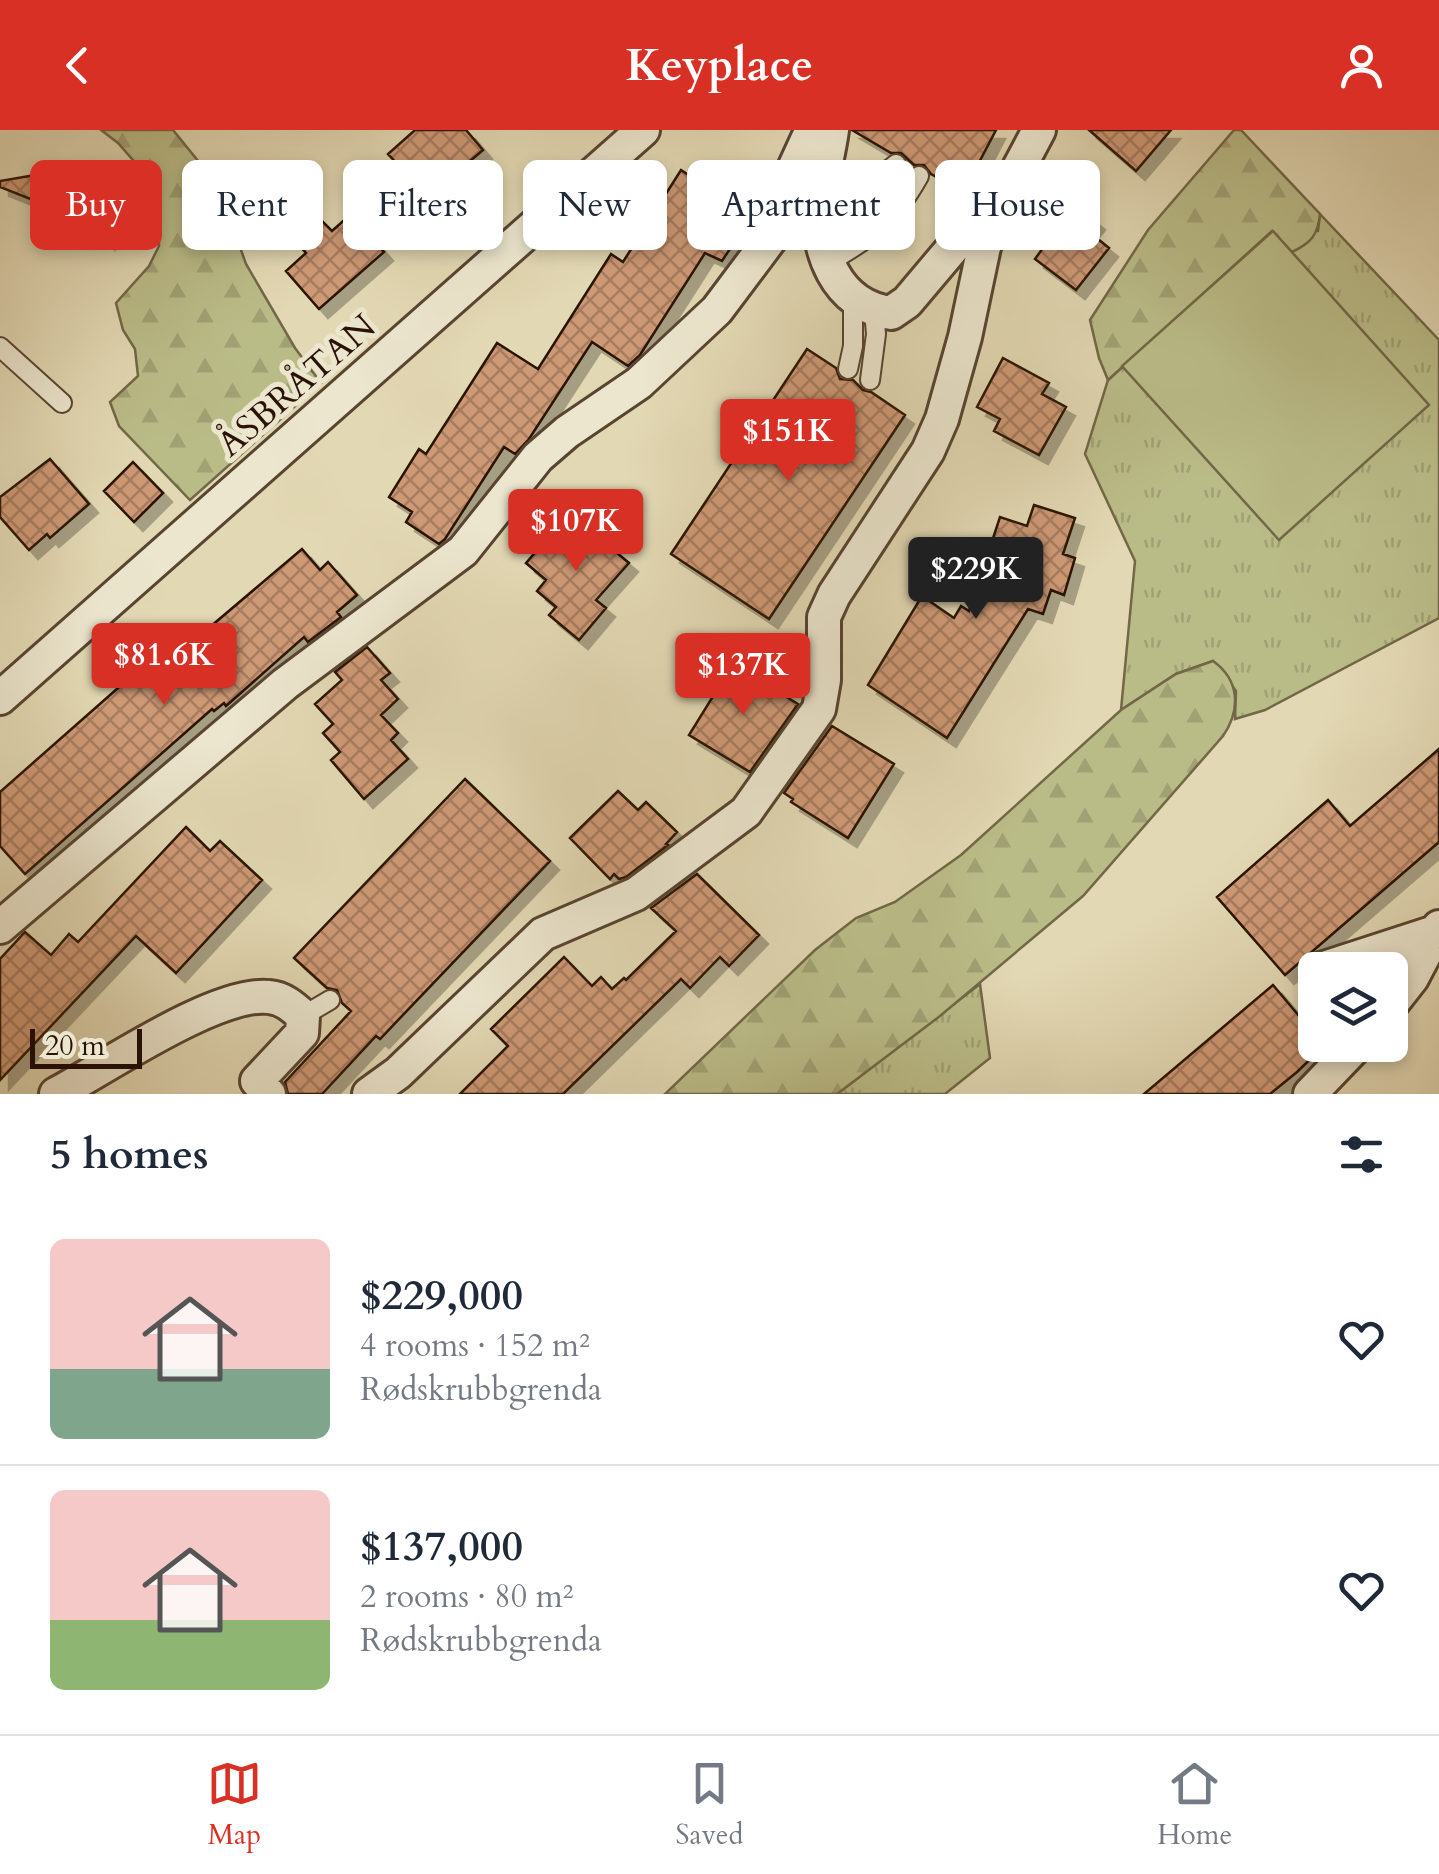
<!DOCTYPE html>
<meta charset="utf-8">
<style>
body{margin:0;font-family:Cardo,serif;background:#f2f2f3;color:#1f2937;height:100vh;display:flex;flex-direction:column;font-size:38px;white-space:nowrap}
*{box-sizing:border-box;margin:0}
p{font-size:32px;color:#747a83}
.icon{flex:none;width:55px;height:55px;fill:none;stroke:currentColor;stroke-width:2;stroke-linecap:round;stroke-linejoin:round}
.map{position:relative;height:964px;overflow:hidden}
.details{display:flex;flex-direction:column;background:#fff;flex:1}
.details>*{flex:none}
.banner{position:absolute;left:30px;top:30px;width:1380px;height:90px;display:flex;gap:20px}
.buttons{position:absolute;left:1298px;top:822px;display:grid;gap:20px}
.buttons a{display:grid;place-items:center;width:110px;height:110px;border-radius:15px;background:#fff;box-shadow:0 5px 15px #0003;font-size:50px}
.scale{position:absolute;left:30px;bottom:25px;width:112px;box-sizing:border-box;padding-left:10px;border:5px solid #2a1206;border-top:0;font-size:28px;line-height:35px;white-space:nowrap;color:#2a1206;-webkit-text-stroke:8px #ece6ce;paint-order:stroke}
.price{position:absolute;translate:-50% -85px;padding:0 22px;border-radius:10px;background:#d93025;color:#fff;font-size:32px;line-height:65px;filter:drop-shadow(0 2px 5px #0008)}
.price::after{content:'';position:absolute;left:50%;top:60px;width:30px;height:22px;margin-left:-15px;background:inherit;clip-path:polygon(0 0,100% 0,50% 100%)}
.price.on{background:#222;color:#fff}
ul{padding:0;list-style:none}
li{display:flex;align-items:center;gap:30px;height:250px;padding:0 50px}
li+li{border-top:2px solid #e0e1e3}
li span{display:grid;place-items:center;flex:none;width:280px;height:200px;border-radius:15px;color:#555}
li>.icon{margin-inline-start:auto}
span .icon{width:120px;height:120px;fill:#fffc;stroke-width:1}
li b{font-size:42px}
h2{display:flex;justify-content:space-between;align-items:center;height:120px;padding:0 50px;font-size:42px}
.pill{padding:0 35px;border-radius:15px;background:#fff;box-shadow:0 5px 15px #0003;font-size:35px;line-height:90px}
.pill.on{background:#d93025;color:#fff}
header{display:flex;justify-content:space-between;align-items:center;height:130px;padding:0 50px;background:#d93025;color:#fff;font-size:45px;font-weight:700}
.tabs{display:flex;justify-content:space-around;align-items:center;height:140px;border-top:2px solid #e0e1e3;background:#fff;font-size:28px;color:#747a83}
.tabs a{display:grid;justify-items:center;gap:5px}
.tabs .on{color:#d93025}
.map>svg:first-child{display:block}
</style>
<header><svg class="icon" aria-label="back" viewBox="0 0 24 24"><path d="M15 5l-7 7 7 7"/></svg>Keyplace<svg class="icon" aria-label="person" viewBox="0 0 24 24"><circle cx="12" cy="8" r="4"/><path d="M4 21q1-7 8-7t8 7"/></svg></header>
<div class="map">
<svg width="1439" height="964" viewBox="0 0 1439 964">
<defs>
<pattern id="grass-tufts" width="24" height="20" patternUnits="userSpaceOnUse" patternTransform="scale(2.5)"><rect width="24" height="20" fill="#babc88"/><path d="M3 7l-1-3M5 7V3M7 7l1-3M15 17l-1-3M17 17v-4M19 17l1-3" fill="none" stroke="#a0a174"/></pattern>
<pattern id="forest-firs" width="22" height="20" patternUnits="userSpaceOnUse" patternTransform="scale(2.5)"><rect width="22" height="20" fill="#babc88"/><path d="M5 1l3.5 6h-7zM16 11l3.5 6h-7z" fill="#a0a174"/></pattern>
<pattern id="building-cross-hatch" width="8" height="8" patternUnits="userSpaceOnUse" patternTransform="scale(2.5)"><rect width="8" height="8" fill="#ce9975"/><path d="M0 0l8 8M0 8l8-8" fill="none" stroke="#a77b5e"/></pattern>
<filter id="shadow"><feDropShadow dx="9" dy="9" stdDeviation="0" flood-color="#0004"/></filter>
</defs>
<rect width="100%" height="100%" fill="#e2d8b3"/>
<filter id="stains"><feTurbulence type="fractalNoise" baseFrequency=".002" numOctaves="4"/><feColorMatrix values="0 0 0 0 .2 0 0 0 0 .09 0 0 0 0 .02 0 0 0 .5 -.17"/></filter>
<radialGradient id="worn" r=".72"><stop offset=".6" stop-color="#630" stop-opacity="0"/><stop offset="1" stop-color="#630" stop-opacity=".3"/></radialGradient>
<path fill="url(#grass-tufts)" stroke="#726747" stroke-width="2.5" d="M1320,84L1439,210V488L1265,580L1235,589L1236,561L1213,531L1176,544L1121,580L1135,431L1085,324L1108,250L1273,101H1318Z
M980,854L990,928L945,964H837Z"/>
<path fill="url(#forest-firs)" stroke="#726747" stroke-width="2.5" d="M101,0H173L203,37L226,78L246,134L295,218L321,253L190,370L119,296L110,272L138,246L135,219L123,200L116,173L149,136L159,116V60L118,13Z
M1234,0H1241L1320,84C1318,105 1311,113 1292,122L1272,101L1108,250L1099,228L1090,190L1148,100Z
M1213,531C1241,551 1240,581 1223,606L1083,766L940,886L837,964H665L815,820L856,788L895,772L961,725L1121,580L1176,544Z"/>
<path fill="#babc88" stroke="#726747" stroke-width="2.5" d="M1273,101L1429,275L1279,410L1122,236Z"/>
<path fill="url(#building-cross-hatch)" stroke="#2a1206" stroke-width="2.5" filter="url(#shadow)" d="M415,0H466L483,20L464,36L469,42L446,63L440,58L421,75L394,45L401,38L388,24Z
M852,0H996L964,61L931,44L924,35H914L901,23H891Z
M1089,0H1171L1136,41Z
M70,39L102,52L131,90L106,111L91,93L0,57V51Z
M681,40L705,56L711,46L736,62L730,72L741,79L732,92L743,99L722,131L705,123L640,225L628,236L592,212L529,309L515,324L504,317L445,409L439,414L406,392L412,382L389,367L419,319L426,324L497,213L538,239L611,124L623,132Z
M1056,59L1096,91L1088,101L1109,118L1076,160L1035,129L1043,118L1022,102Z
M351,84L384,122L319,179L286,141L306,123L298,114L323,92L332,101Z
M807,219L836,238L840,249L853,250L863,260L871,262L905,285L769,489L671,424Z
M1003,228L1049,253L1042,264L1066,277L1039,325L994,301L1000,289L977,277Z
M50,329L89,374L50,408L47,404L29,420L0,387V367Z
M133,332L163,363L134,392L104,361Z
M1034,375L1075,388L1063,424L1075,428L1064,465L1051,460L1043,484L1028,479L947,608L868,555L922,466L954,488L961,476L969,481L1000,387L1027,396Z
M569,383L629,433L596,470L606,478L579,510L549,485L556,477L537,461L546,450L526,433Z
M302,419L320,440L328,432L357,465L337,482L341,487L308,512L304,507L226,576L224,573L214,581L212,579L25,744L0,716V662L135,543L144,553Z
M367,517L390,543L381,550L398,569L381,585L398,603L391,610L408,629L364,669L331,630L340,622L323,603L333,594L315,574L342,550L335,542Z
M733,534L798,574L750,642L689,605Z
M832,596L894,634L848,708L791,672L793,669L784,663Z
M1439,619V712L1285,845L1217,767L1328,670L1350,696Z
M465,649L550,731L380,909L376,906L322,964H288L285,952L351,881L342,873L337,860L327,858L294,828Z
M618,661L638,680L646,672L677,702L666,714L668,715L626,747L619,749L614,744L610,749L570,708Z
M186,697L210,721L220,711L262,750L176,843L136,806L0,950V829L25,802L51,825L69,804L78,812Z
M697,744L759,805L729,836L720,827L690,858L681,849L563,964H460L508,916L491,899L564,827L592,856L601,847L612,859L624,848L626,850L676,801L651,778Z
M1273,855L1315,905V915H1325L1297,942L1270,964H1144Z"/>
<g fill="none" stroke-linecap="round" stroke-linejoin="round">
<g stroke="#584431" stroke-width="22">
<path id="lane" d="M822,48C857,54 868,58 896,34
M828,133C874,105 892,94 919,46
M0,217L62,273
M848,239L853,216V169
M870,250L876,204L874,181
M303,886L330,870"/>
</g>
<g stroke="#584431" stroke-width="38">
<path id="street" d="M832,0C829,23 822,46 820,70C815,120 836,176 891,183L907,172L956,114L993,94
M0,568L643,0
M0,797L285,554L463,421L538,327L567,302L639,253L717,180L774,104L791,45L808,8L818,0
M1318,840L1435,802
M1390,876L1412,848L1439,797
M56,964C105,938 217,861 269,867C283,868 293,877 303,886L302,903L257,951L269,964
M369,964L398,943L543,804L636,764L746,682L819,579L824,550V487L834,465L928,321L942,289L965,207L984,117L1005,64L1039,0
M1310,964L1357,915"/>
</g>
<use href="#lane" stroke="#ece6ce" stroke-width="18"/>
<use href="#street" stroke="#ece6ce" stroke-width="32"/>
</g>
<g text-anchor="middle" stroke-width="10" stroke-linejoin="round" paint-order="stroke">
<g font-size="35" fill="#2a1206" stroke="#ece6ce">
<text transform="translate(296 255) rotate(-41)" y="12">ÅSBRÅTAN</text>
</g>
</g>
<rect width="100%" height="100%" filter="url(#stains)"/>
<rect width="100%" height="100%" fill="url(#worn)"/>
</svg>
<div class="buttons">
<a><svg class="icon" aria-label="layers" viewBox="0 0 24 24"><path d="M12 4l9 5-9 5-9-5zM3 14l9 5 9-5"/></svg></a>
</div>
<div class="scale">20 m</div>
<b class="price" style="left:788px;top:354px">$151K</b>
<b class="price" style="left:576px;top:444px">$107K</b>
<b class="price on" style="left:976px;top:492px">$229K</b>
<b class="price" style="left:164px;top:578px">$81.6K</b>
<b class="price" style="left:743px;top:588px">$137K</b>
<div class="banner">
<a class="pill on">Buy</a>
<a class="pill">Rent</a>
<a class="pill">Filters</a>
<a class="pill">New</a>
<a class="pill">Apartment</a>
<a class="pill">House</a>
</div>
</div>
<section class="details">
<h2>5 homes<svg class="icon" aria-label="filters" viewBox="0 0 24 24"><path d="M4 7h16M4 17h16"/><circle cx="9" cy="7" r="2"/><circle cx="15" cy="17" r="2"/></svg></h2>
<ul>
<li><span style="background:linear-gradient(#f6c9c9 65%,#7fa58c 0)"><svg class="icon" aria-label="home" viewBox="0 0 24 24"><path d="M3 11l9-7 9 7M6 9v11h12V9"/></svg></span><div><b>$229,000</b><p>4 rooms · 152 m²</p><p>Rødskrubbgrenda</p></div><svg class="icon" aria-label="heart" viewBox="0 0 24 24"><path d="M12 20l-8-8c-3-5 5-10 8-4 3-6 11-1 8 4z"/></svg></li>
<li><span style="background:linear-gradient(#f6c9c9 65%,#8fb573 0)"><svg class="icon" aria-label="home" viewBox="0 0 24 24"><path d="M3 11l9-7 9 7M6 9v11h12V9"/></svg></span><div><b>$137,000</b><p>2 rooms · 80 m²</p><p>Rødskrubbgrenda</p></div><svg class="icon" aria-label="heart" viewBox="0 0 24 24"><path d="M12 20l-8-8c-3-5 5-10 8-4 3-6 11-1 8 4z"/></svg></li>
</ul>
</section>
<nav class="tabs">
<a class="on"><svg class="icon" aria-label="map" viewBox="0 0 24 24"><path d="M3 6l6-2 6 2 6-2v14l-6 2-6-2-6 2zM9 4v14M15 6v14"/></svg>Map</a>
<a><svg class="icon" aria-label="saved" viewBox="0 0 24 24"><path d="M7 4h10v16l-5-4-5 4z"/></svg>Saved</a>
<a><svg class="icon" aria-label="home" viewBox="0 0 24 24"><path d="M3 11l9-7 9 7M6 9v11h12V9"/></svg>Home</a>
</nav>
